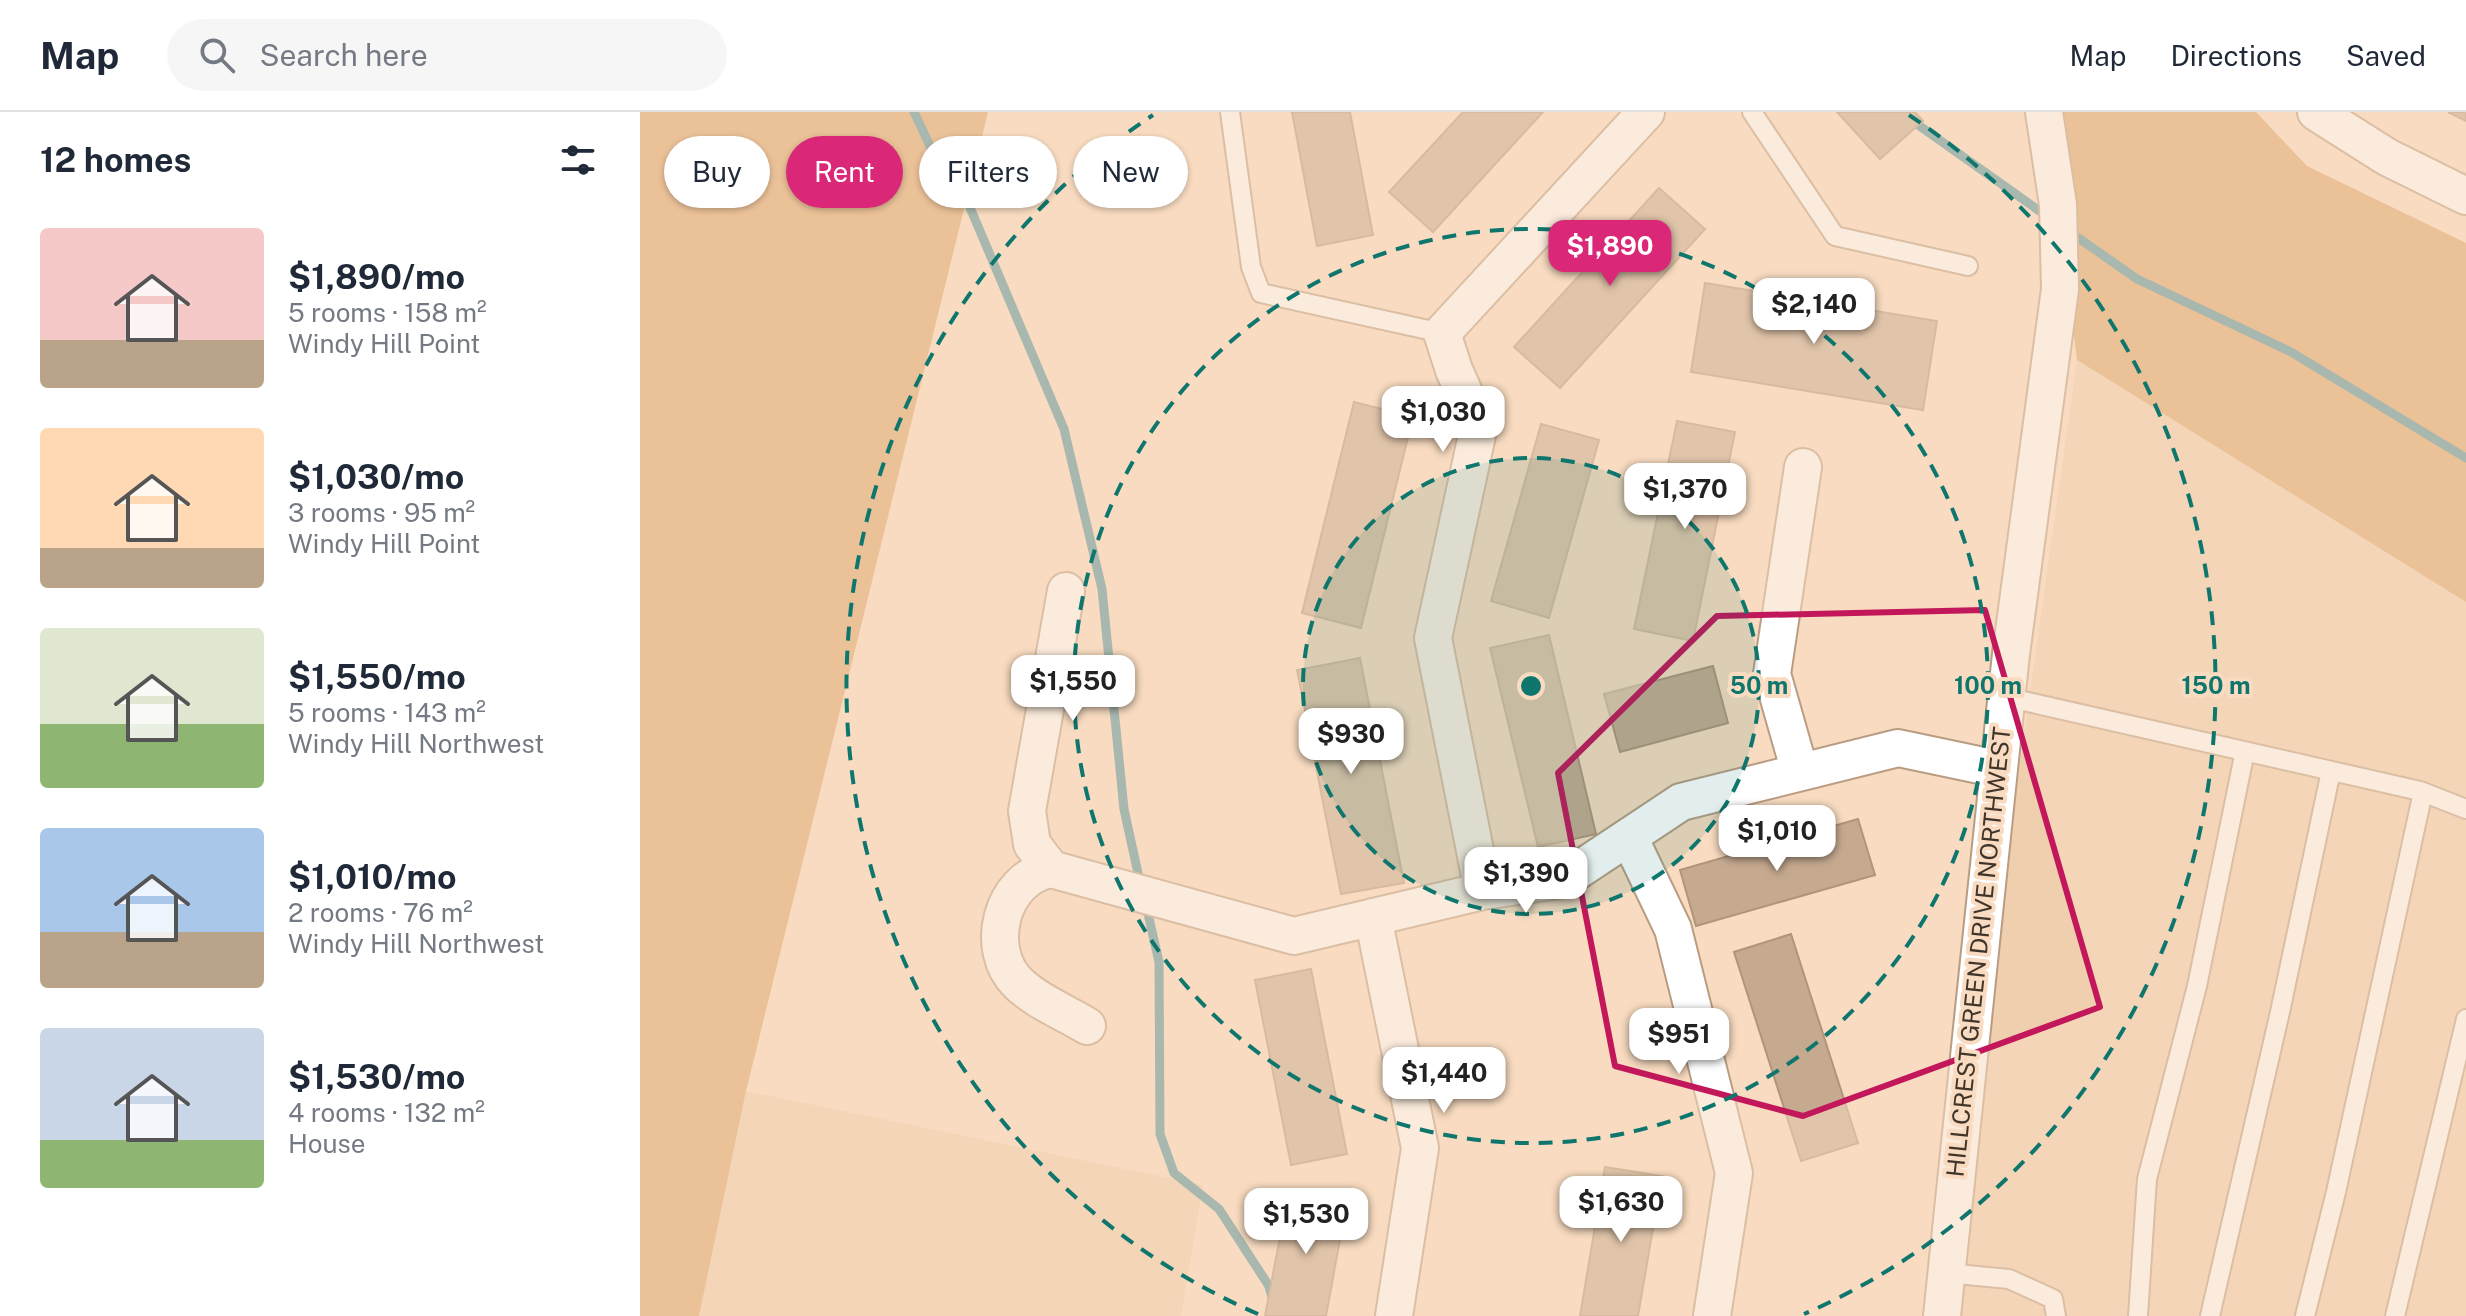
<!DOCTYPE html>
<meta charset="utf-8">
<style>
body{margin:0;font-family:"Public Sans",sans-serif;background:#f6f6f7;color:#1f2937;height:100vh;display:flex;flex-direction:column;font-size:30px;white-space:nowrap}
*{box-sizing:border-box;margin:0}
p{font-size:26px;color:#747a83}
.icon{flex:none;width:44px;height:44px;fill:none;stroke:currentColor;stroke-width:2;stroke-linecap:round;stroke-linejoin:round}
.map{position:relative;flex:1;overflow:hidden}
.panel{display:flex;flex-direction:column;background:#fff;width:640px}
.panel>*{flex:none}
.banner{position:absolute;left:24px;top:24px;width:760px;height:72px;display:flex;gap:16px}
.price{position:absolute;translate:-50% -68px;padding:0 18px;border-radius:16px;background:#fff;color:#222;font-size:26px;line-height:52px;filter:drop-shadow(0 2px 4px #0008)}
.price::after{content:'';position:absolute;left:50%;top:48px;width:24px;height:18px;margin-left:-12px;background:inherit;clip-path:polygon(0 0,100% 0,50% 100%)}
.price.active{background:#db2777;color:#fff}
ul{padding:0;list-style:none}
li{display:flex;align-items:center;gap:24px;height:200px;padding:0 40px}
li span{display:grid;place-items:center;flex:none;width:224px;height:160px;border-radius:8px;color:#555}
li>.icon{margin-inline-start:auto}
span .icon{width:96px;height:96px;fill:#fffc;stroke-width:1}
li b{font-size:34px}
h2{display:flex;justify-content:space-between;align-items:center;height:96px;padding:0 40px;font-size:34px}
.pill{padding:0 28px;border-radius:36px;background:#fff;box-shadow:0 2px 6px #0004;font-size:28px;line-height:72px}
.pill.active{background:#db2777;color:#fff}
header{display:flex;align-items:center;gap:48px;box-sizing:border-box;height:112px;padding:0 40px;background:#fff;border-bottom:2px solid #e0e1e3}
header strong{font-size:38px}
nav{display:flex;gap:44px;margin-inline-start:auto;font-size:28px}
.search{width:560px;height:72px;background:#f6f6f7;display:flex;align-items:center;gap:20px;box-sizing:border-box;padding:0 28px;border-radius:44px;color:#747a83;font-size:30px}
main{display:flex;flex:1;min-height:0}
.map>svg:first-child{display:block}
</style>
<header>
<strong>Map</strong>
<div class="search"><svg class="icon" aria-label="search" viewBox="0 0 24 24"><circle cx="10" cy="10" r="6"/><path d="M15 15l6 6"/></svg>Search here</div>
<nav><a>Map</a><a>Directions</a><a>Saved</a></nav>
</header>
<main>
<section class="panel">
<h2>12 homes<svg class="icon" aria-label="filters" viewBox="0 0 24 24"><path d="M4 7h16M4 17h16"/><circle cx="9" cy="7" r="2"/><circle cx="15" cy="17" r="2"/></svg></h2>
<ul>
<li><span style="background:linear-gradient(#f6c9c9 70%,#b9a48a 0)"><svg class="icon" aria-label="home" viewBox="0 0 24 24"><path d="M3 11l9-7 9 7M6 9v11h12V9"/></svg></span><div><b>$1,890/mo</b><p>5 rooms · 158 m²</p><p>Windy Hill Point</p></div></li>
<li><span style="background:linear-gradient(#ffd9b3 75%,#b9a48a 0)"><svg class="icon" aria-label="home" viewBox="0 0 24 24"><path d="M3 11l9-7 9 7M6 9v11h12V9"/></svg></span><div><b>$1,030/mo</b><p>3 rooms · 95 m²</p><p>Windy Hill Point</p></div></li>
<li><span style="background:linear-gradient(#dfe7d0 60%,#8fb573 0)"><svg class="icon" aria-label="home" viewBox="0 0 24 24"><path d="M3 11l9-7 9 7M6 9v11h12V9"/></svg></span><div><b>$1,550/mo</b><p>5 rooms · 143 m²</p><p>Windy Hill Northwest</p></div></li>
<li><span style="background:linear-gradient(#a9c7e8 65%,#b9a48a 0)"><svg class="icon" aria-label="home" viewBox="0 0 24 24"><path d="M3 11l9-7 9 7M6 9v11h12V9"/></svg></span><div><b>$1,010/mo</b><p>2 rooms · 76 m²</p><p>Windy Hill Northwest</p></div></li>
<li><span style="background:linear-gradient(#c9d6e8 70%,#8fb573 0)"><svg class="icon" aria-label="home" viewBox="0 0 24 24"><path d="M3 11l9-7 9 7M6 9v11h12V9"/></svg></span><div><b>$1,530/mo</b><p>4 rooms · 132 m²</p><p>House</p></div></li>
</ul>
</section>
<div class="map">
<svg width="1826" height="1204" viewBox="0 0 1826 1204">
<rect width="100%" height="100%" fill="#f8dbc0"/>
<path fill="#f0cfae" d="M1437,248L1826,490V1204H1302Z
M106,979L563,1073L541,1204H59Z"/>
<path fill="#dba269" d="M0,0H348L106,979L59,1204H0Z
M1406,0H1616L1667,54L1826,131V490L1437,248Z"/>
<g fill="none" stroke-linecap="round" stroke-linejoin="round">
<path stroke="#488e9a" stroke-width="9" d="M274,0L291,36L320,72L424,317L462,477L484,697L501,775
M1260,0L1408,105
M1427,118L1497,167L1651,240L1826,346
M506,793L519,850L520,1022L534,1061L579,1097L629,1174L637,1204"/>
</g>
<path fill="#c6aa90" stroke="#b0957b" stroke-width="2" d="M652,0H710L733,123L677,134Z
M823,0H903L793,120L749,80Z
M1197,0H1275L1283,9L1240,47Z
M1808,0H1826V9Z
M1019,76L1065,117L920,276L874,235Z
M1065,171L1297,209L1283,298L1051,260Z
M714,290L773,305L721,516L662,501Z
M1037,309L1095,320L1053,529L994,517Z
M901,312L959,328L909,506L851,489Z
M909,523L956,722L898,735L850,536Z
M720,546L764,771L701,782L657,558Z
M1073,554L1088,611L980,640L964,582Z
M1218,707L1235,763L1056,814L1040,758Z
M1151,822L1218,1031L1161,1049L1094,840Z
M671,857L707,1042L651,1053L615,868Z
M965,1055L1022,1064L998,1204H940Z
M649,1078L707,1089L686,1204H625Z"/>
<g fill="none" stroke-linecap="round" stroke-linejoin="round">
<g stroke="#b99d83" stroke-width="22">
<path id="service" d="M590,0L611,155L621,181L802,221
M1112,0L1195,124L1328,154
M1366,585L1780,679L1826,697
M1306,1161L1369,1167L1413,1187L1416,1204
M1498,1204L1507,1067L1557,874L1605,639
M1570,1204L1640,900L1691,659
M1665,1204L1696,1080L1783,680
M1755,1204L1826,907"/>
</g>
<g stroke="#b99d83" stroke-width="40">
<path id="minor" d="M1676,0L1747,45L1826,84
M1160,660L1132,562L1163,355
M989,725L1033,817L1094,1061L1072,1204
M411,757L392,732L387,699L426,479
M843,779L793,526L839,314L814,258L802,221L1006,0
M733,805L780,1036L754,1204
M447,914C426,901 396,889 378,871C344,838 360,766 411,757L654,824L843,779L925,767L1041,690L1258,636L1358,657
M1302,1204L1371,542L1420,177L1418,93L1404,0"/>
</g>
<use href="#service" stroke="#fff" stroke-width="18"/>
<use href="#minor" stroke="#fff" stroke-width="36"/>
</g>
<path d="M0 0H1826V1204H0ZM1345,498L1460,895L1163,1004L975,954L918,661L1077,504Z" fill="#f8dbc0" fill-opacity=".55" fill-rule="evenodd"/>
<path fill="none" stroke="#c2185b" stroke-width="6" stroke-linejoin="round" d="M1345,498L1460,895L1163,1004L975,954L918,661L1077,504Z"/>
<circle cx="891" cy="574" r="228" fill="#0f766e" fill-opacity=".12"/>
<g fill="none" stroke="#0f766e" stroke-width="4" stroke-dasharray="14 10">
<circle cx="891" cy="574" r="228"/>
<circle cx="891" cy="574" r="457"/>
<path d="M618 1202A685 685 0 0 1 513 3M1269 3A685 685 0 0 1 1164 1202"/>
</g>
<g text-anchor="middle" stroke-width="8" stroke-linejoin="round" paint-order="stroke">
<g font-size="24" fill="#40352a" stroke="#f8dbc0">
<text transform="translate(1339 840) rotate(-84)" y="8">HILLCREST GREEN DRIVE NORTHWEST</text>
</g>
</g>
<circle cx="891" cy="574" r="12" fill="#0f766e" stroke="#f8dbc0" stroke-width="4"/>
<g font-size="24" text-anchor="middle" font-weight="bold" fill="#0f766e" stroke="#f8dbc0" stroke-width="8" stroke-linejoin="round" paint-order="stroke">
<text x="1119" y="582">50 m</text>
<text x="1348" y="582">100 m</text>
<text x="1576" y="582">150 m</text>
</g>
</svg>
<b class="price active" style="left:970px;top:176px">$1,890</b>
<b class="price" style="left:1174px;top:234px">$2,140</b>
<b class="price" style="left:803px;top:342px">$1,030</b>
<b class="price" style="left:1045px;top:419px">$1,370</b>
<b class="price" style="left:433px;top:611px">$1,550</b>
<b class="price" style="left:711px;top:664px">$930</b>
<b class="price" style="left:1137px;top:761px">$1,010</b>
<b class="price" style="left:886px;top:803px">$1,390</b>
<b class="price" style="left:1039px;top:964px">$951</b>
<b class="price" style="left:804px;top:1003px">$1,440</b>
<b class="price" style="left:981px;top:1132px">$1,630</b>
<b class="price" style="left:666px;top:1144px">$1,530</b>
<div class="banner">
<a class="pill">Buy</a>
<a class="pill active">Rent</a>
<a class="pill">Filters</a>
<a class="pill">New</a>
</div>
</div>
</main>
